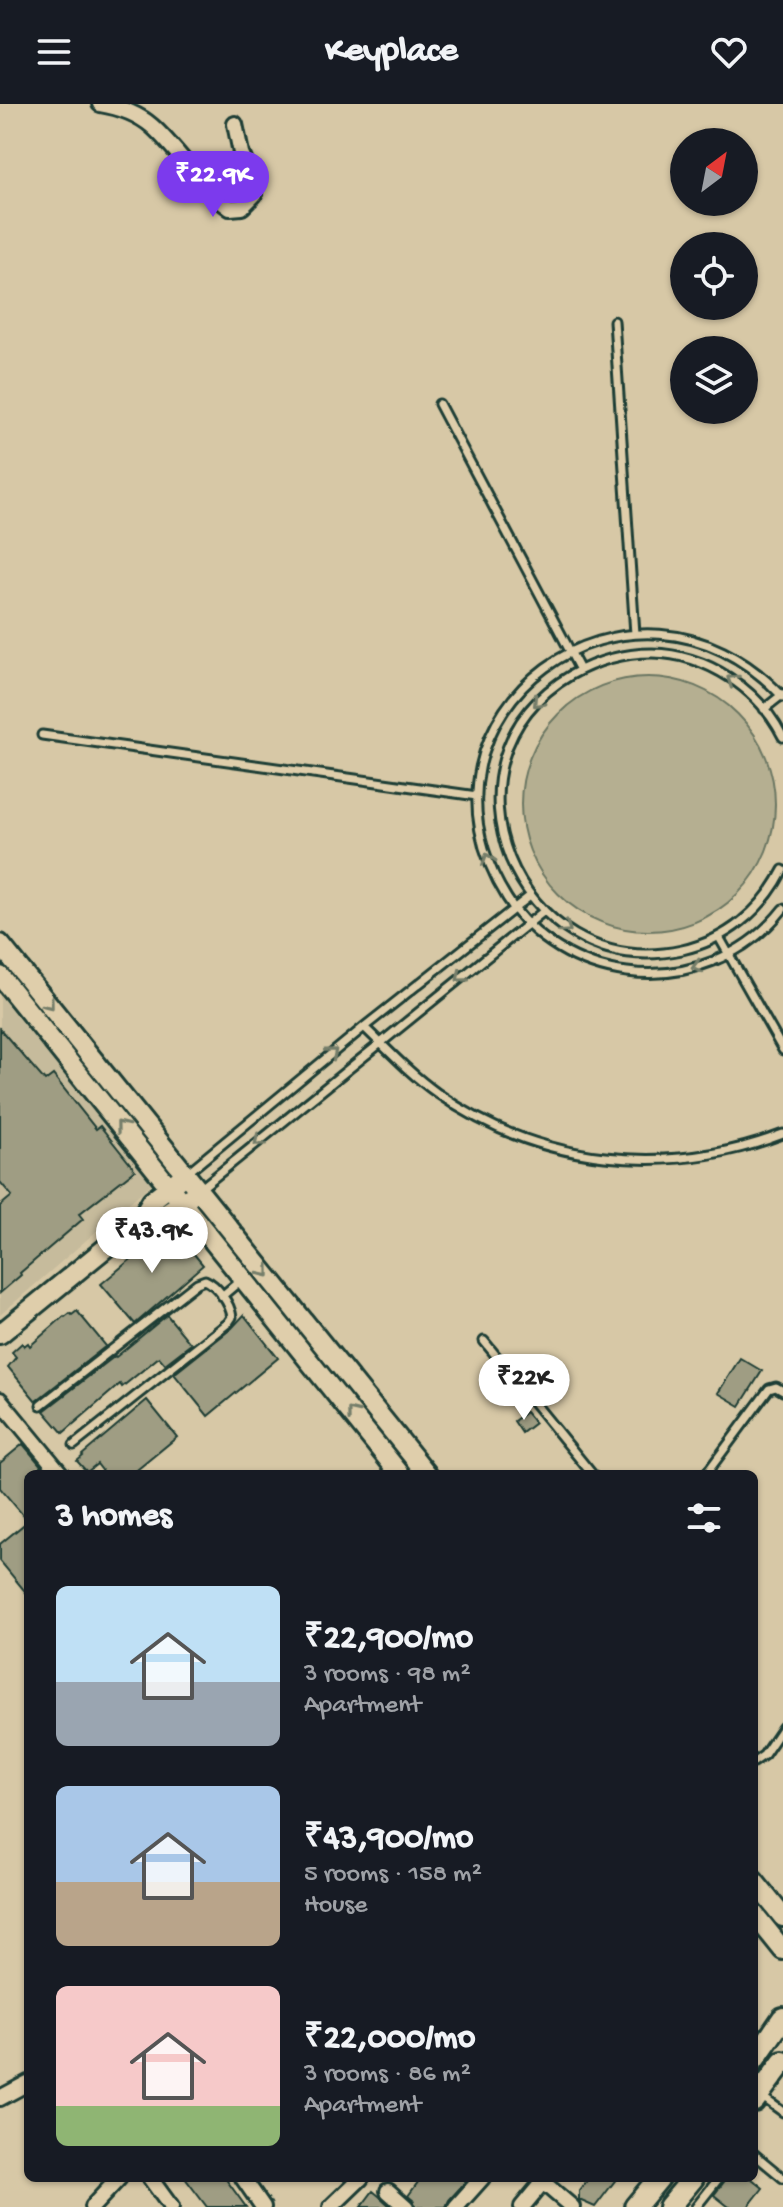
<!DOCTYPE html>
<meta charset="utf-8">
<style>
body{margin:0;font-family:"Gochi Hand",sans-serif;background:#20242c;color:#f1f3f6;height:100vh;display:flex;flex-direction:column;font-size:30px;white-space:nowrap}
*{box-sizing:border-box;margin:0}
p{font-size:26px;color:#9ea1a6}
.icon{flex:none;width:44px;height:44px;fill:none;stroke:currentColor;stroke-width:2;stroke-linecap:round;stroke-linejoin:round}
.map{position:relative;flex:1;overflow:hidden}
.drawer{position:absolute;left:24px;top:1366px;width:734px;height:712px;display:flex;flex-direction:column;background:#171b24;border-radius:12px;box-shadow:0 2px 6px #0004}
.drawer>*{flex:none}
.needle{width:52px;rotate:32deg}
.buttons{position:absolute;left:670px;top:24px;display:grid;gap:16px}
.buttons a{display:grid;place-items:center;width:88px;height:88px;border-radius:50%;background:#171b24;box-shadow:0 2px 6px #0004;font-size:40px}
.price{position:absolute;translate:-50% -68px;padding:0 18px;border-radius:28px;background:#fff;color:#222;font-size:26px;line-height:52px;filter:drop-shadow(0 2px 4px #0008)}
.price::after{content:'';position:absolute;left:50%;top:48px;width:24px;height:18px;margin-left:-12px;background:inherit;clip-path:polygon(0 0,100% 0,50% 100%)}
.price.current{background:#7c3aed;color:#fff}
ul{padding:0;list-style:none}
li{display:flex;align-items:center;gap:24px;height:200px;padding:0 32px}
li span{display:grid;place-items:center;flex:none;width:224px;height:160px;border-radius:12px;color:#555}
li>.icon{margin-inline-start:auto}
span .icon{width:96px;height:96px;fill:#fffc;stroke-width:1}
li b{font-size:34px}
h2{display:flex;justify-content:space-between;align-items:center;height:96px;padding:0 32px;font-size:34px}
header{display:flex;justify-content:space-between;align-items:center;height:104px;padding:0 32px;background:#171b24;font-size:36px;font-weight:700}
.map>svg:first-child{display:block}
</style>
<header><svg class="icon" aria-label="menu" viewBox="0 0 24 24"><path d="M4 6h16M4 12h16M4 18h16"/></svg>Keyplace<svg class="icon" aria-label="heart" viewBox="0 0 24 24"><path d="M12 20l-8-8c-3-5 5-10 8-4 3-6 11-1 8 4z"/></svg></header>
<div class="map">
<svg width="783" height="2103" viewBox="0 0 783 2103">
<rect width="100%" height="100%" fill="#d7c8a6"/>
<filter id="ink" filterUnits="userSpaceOnUse"><feTurbulence type="fractalNoise" baseFrequency=".0125" numOctaves="2"/><feDisplacementMap in="SourceGraphic" scale="16" xChannelSelector="R" yChannelSelector="G"/><feConvolveMatrix kernelMatrix="1 2 1 2 8 2 1 2 1" color-interpolation-filters="sRGB"/></filter>
<g filter="url(#ink)">
<path fill="#c6bb9c" d="M0,892L152,1079L0,1211Z"/>
<path fill="#b5af91" stroke="#6a7662" stroke-width="2" d="M521 700a127 127 0 1 1 254 0a127 127 0 1 1-254 0Z"/>
<path fill="#9f9d83" stroke="#1f3d34" stroke-width="2" d="M0,925L45,977L53,971L96,1025L100,1022L135,1066L79,1110L83,1115L20,1169L21,1171L0,1189V1102L12,1092L0,1078Z
M171,1122L203,1161L135,1220L101,1180Z
M77,1207L106,1242L36,1297L8,1263L16,1253L12,1248L22,1239L24,1242L28,1239L30,1242L64,1212L65,1213L70,1209L72,1211Z
M167,1211L191,1240L165,1260L159,1253L122,1283L120,1280L63,1329L44,1307L115,1252L116,1253Z
M244,1211L278,1254L208,1312L174,1270L232,1224Z
M740,1254L762,1267L740,1302L718,1289Z
M147,1296L177,1333L132,1370H105L97,1360L87,1368L77,1357L83,1352L82,1351Z
M526,1308L535,1319L522,1329L514,1317Z
M23,1340L48,1370H28V1491L0,1457V1440L28,1417L0,1384V1359Z
M185,2074H225L246,2103H207Z
M421,2074H469L449,2096L446,2103H416L413,2096L408,2092Z
M589,2074H617L595,2103L579,2096V2087Z
M727,2074H751L763,2084L748,2103H729L714,2091Z
M373,2087L379,2092L391,2103H361Z"/>
<g fill="none" stroke-linecap="round" stroke-linejoin="round">
<g stroke="#1f3d34" stroke-width="13">
<path id="service" d="M614,217L635,530
M439,300L580,566
M783,593C632,431 392,610 507,794C533,835 579,862 627,868C686,876 746,852 783,805
M764,605L783,590
M42,631L477,692
M783,633C759,585 707,550 652,549C622,549 596,557 571,571C425,657 517,882 682,846C726,836 762,807 783,766
M719,833L783,946
M364,923C388,946 410,970 437,989C538,1061 668,1074 783,1030
M187,1069L364,923L530,792
M200,1085L544,807
M222,1192L241,1176
M484,1237L592,1370
M41,1301L197,1179L205,1176C217,1181 230,1199 232,1213L228,1219L74,1341
M706,1370L769,1285L776,1283L783,1287
M754,1658L764,1651L783,1623
M761,1992L783,2008
M754,2050L783,2074
M696,2103L719,2074"/>
</g>
<g stroke="#1f3d34" stroke-width="20">
<path id="minor" d="M100,0C118,3 137,9 152,22C180,47 199,82 230,104L242,103L254,91L251,72L241,49L235,20
M0,1296L61,1370
M0,1994L28,1979
M150,2074L171,2103
M243,2074L263,2103
M538,2074L572,2103
M388,2087L406,2103
M92,2103L119,2074
M331,2103L361,2074
M456,2103L482,2074
M522,2103L546,2074"/>
</g>
<g stroke="#1f3d34" stroke-width="24">
<path id="tertiary" d="M0,840L427,1370
M0,872L400,1370
M140,1116L161,1112L190,1093
M0,1230L140,1116L152,1096L178,1076
M754,1777L783,1813
M754,1810L783,1846"/>
</g>
<g stroke="#1f3d34" stroke-width="26">
<path id="secondary" d="M754,1956L783,1914
M754,1997L783,1958
M635,2103L659,2074
M669,2103L693,2074"/>
</g>
<use href="#service" stroke="#dfceab" stroke-width="7"/>
<use href="#minor" stroke="#dfceab" stroke-width="14"/>
<use href="#tertiary" stroke="#dfceab" stroke-width="18"/>
<use href="#secondary" stroke="#dfceab" stroke-width="20"/>
</g>
<defs><path id="oneway-chevron" d="M-2-3.5L2.5 0L-2 3.5" fill="none" stroke-width="1.6" stroke-linecap="round" stroke-linejoin="round" transform="scale(2)"/></defs>
<g stroke="#757e6a">
<use href="#oneway-chevron" transform="translate(732 576) rotate(-146)"/>
<use href="#oneway-chevron" transform="translate(538 598) rotate(133)"/>
<use href="#oneway-chevron" transform="translate(488 755) rotate(-108)"/>
<use href="#oneway-chevron" transform="translate(566 824) rotate(34)"/>
<use href="#oneway-chevron" transform="translate(697 863) rotate(164)"/>
<use href="#oneway-chevron" transform="translate(461 873) rotate(141)"/>
<use href="#oneway-chevron" transform="translate(49 900) rotate(51)"/>
<use href="#oneway-chevron" transform="translate(332 949) rotate(-40)"/>
<use href="#oneway-chevron" transform="translate(121 1022) rotate(-129)"/>
<use href="#oneway-chevron" transform="translate(259 1037) rotate(141)"/>
<use href="#oneway-chevron" transform="translate(265 1168) rotate(51)"/>
<use href="#oneway-chevron" transform="translate(352 1309) rotate(-129)"/>
</g>
</g>
</svg>
<div class="buttons">
<a><svg class="needle" viewBox="-14 -14 28 28"><path d="M0-13l5 13h-10z" fill="#e53935"/><path d="M0 13l5-13h-10z" fill="#9ea1a6"/></svg></a>
<a><svg class="icon" aria-label="locate" viewBox="0 0 24 24"><circle cx="12" cy="12" r="6"/><path d="M12 2v4M12 18v4M2 12h4M18 12h4"/></svg></a>
<a><svg class="icon" aria-label="layers" viewBox="0 0 24 24"><path d="M12 4l9 5-9 5-9-5zM3 14l9 5 9-5"/></svg></a>
</div>
<b class="price current" style="left:213px;top:115px">₹22.9K</b>
<b class="price" style="left:152px;top:1171px">₹43.9K</b>
<b class="price" style="left:524px;top:1318px">₹22K</b>
<section class="drawer">
<h2>3 homes<svg class="icon" aria-label="filters" viewBox="0 0 24 24"><path d="M4 7h16M4 17h16"/><circle cx="9" cy="7" r="2"/><circle cx="15" cy="17" r="2"/></svg></h2>
<ul>
<li><span style="background:linear-gradient(#bfe0f5 60%,#9aa5b1 0)"><svg class="icon" aria-label="home" viewBox="0 0 24 24"><path d="M3 11l9-7 9 7M6 9v11h12V9"/></svg></span><div><b>₹22,900/mo</b><p>3 rooms · 98 m²</p><p>Apartment</p></div></li>
<li><span style="background:linear-gradient(#a9c7e8 60%,#b9a48a 0)"><svg class="icon" aria-label="home" viewBox="0 0 24 24"><path d="M3 11l9-7 9 7M6 9v11h12V9"/></svg></span><div><b>₹43,900/mo</b><p>5 rooms · 158 m²</p><p>House</p></div></li>
<li><span style="background:linear-gradient(#f6c9c9 75%,#8fb573 0)"><svg class="icon" aria-label="home" viewBox="0 0 24 24"><path d="M3 11l9-7 9 7M6 9v11h12V9"/></svg></span><div><b>₹22,000/mo</b><p>3 rooms · 86 m²</p><p>Apartment</p></div></li>
</ul>
</section>
</div>
